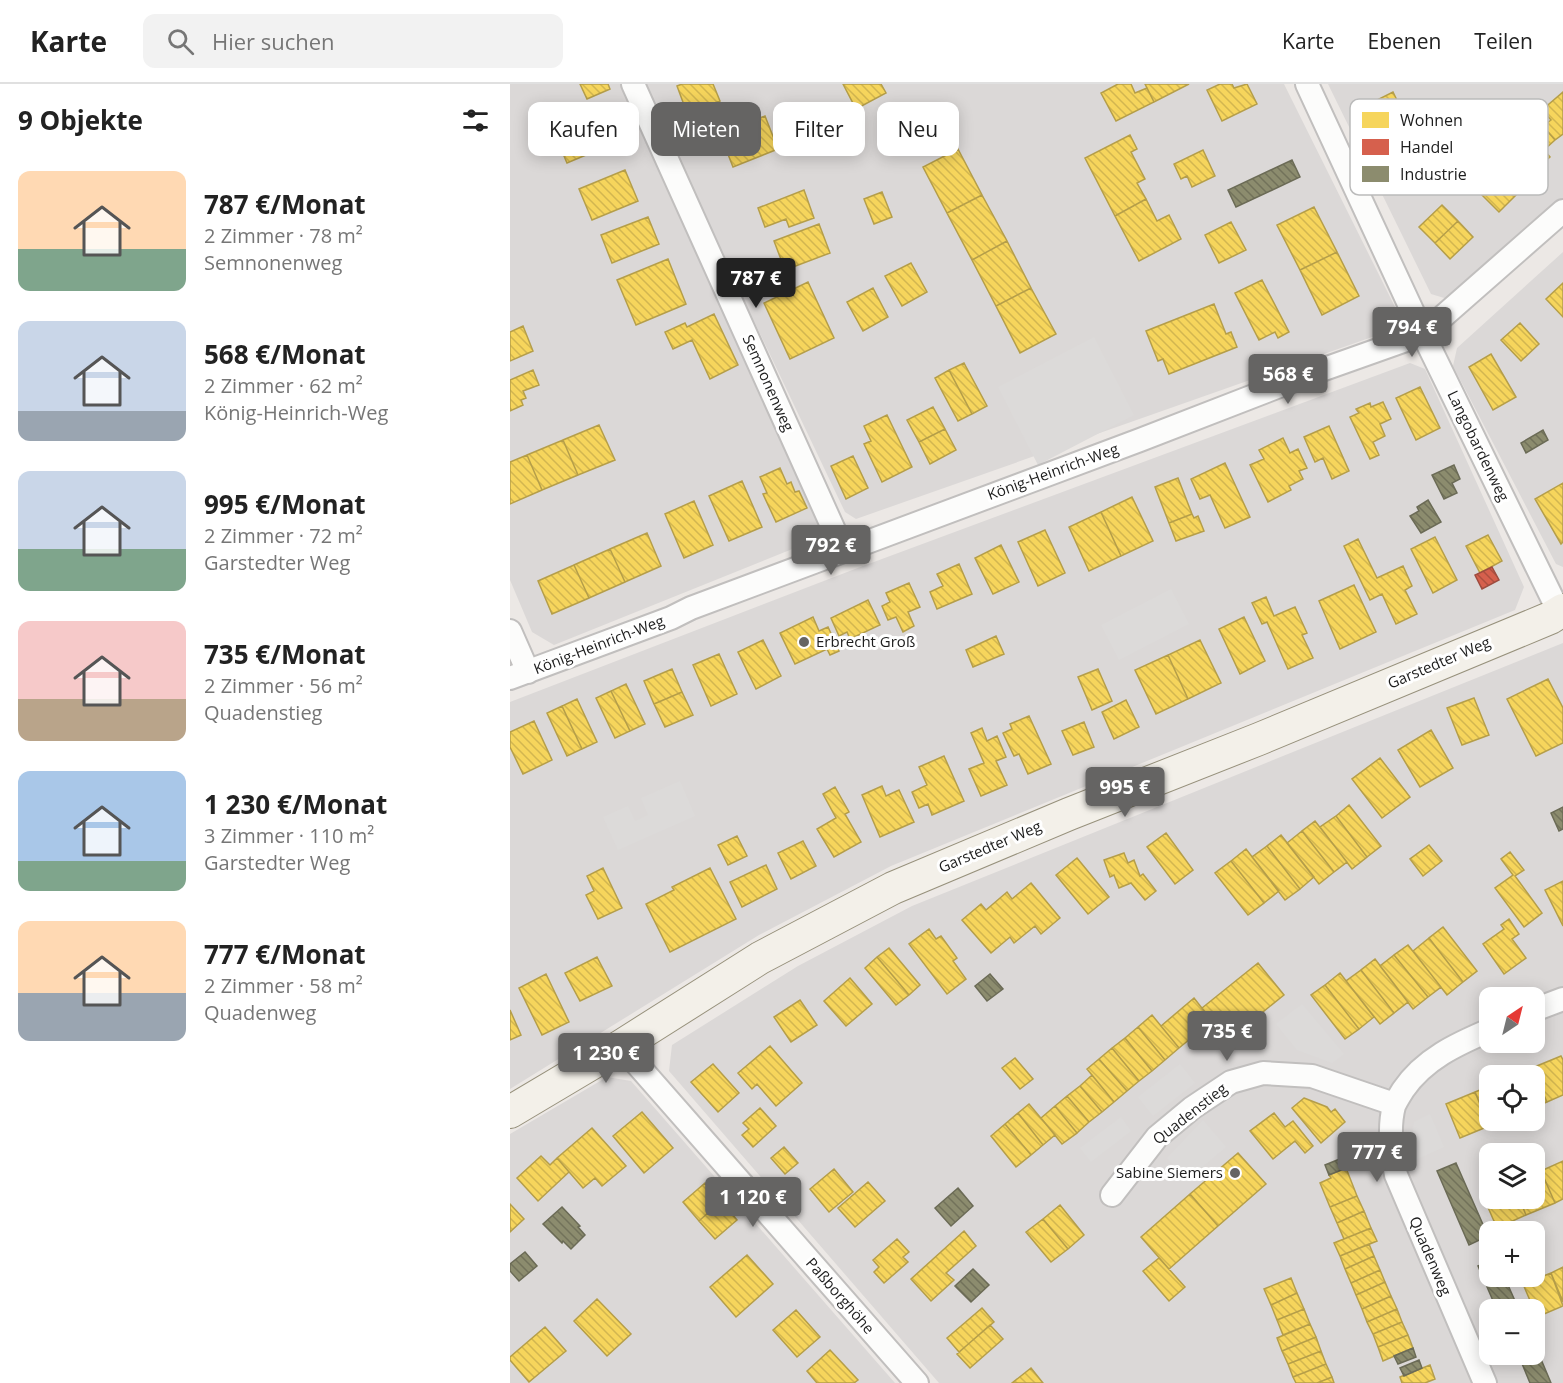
<!DOCTYPE html>
<html lang="de">
<meta charset="utf-8">
<style>
body{margin:0;font-family:"Open Sans",sans-serif;background:#f2f2f2;color:#222;height:100vh;display:flex;flex-direction:column;font-size:22px;white-space:nowrap}
*{box-sizing:border-box;margin:0}
p{font-size:20px;color:#767676}
.icon{flex:none;width:33px;height:33px;fill:none;stroke:currentColor;stroke-width:2;stroke-linecap:round;stroke-linejoin:round}
.map{position:relative;flex:1;overflow:hidden}
.details{display:flex;flex-direction:column;background:#fff;width:510px}
.details>*{flex:none}
.guide{position:absolute;left:18px;top:18px;width:570px;height:54px;display:flex;gap:12px}
.needle{width:39px;rotate:35deg}
.fabs{position:absolute;left:969px;top:903px;display:grid;gap:12px}
.fabs a{display:grid;place-items:center;width:66px;height:66px;border-radius:12px;background:#fff;box-shadow:0 3px 15px #0003;font-size:30px}
.price{position:absolute;translate:-50% -51px;padding:0 14px;border-radius:6px;background:#656463;color:#fff;font-size:20px;line-height:39px;filter:drop-shadow(0 2px 3px #0008)}
.price::after{content:'';position:absolute;left:50%;top:36px;width:18px;height:14px;margin-left:-9px;background:inherit;clip-path:polygon(0 0,100% 0,50% 100%)}
.price.current{background:#222;color:#fff}
ul{padding:0;list-style:none}
li{display:flex;align-items:center;gap:18px;height:150px;padding:0 18px}
li span{display:grid;place-items:center;flex:none;width:168px;height:120px;border-radius:12px;color:#555}
li>.icon{margin-inline-start:auto}
span .icon{width:72px;height:72px;fill:#fffc;stroke-width:1}
li b{font-size:26px}
h2{display:flex;justify-content:space-between;align-items:center;height:72px;padding:0 18px;font-size:26px}
.pill{padding:0 21px;border-radius:12px;background:#fff;box-shadow:0 3px 15px #0003;font-size:21px;line-height:54px}
.pill.current{background:#656463;color:#fff}
header{display:flex;align-items:center;gap:36px;box-sizing:border-box;height:84px;padding:0 30px;background:#fff;border-bottom:2px solid #e0e0e0}
header strong{font-size:28px}
nav{display:flex;gap:33px;margin-inline-start:auto;font-size:21px}
.search{width:420px;height:54px;background:#f2f2f2;display:flex;align-items:center;gap:15px;box-sizing:border-box;padding:0 21px;border-radius:12px;color:#767676;font-size:22px}
main{display:flex;flex:1;min-height:0}
.map>svg:first-child{display:block}
</style>
<header>
<strong>Karte</strong>
<div class="search"><svg class="icon" aria-label="search" viewBox="0 0 24 24"><circle cx="10" cy="10" r="6"/><path d="M15 15l6 6"/></svg>Hier suchen</div>
<nav><a>Karte</a><a>Ebenen</a><a>Teilen</a></nav>
</header>
<main>
<section class="details">
<h2>9 Objekte<svg class="icon" aria-label="filters" viewBox="0 0 24 24"><path d="M4 7h16M4 17h16"/><circle cx="9" cy="7" r="2"/><circle cx="15" cy="17" r="2"/></svg></h2>
<ul>
<li><span style="background:linear-gradient(#ffd9b3 65%,#7fa58c 0)"><svg class="icon" aria-label="home" viewBox="0 0 24 24"><path d="M3 11l9-7 9 7M6 9v11h12V9"/></svg></span><div><b>787 €/Monat</b><p>2 Zimmer · 78 m²</p><p>Semnonenweg</p></div></li>
<li><span style="background:linear-gradient(#c9d6e8 75%,#9aa5b1 0)"><svg class="icon" aria-label="home" viewBox="0 0 24 24"><path d="M3 11l9-7 9 7M6 9v11h12V9"/></svg></span><div><b>568 €/Monat</b><p>2 Zimmer · 62 m²</p><p>König-Heinrich-Weg</p></div></li>
<li><span style="background:linear-gradient(#c9d6e8 65%,#7fa58c 0)"><svg class="icon" aria-label="home" viewBox="0 0 24 24"><path d="M3 11l9-7 9 7M6 9v11h12V9"/></svg></span><div><b>995 €/Monat</b><p>2 Zimmer · 72 m²</p><p>Garstedter Weg</p></div></li>
<li><span style="background:linear-gradient(#f6c9c9 65%,#b9a48a 0)"><svg class="icon" aria-label="home" viewBox="0 0 24 24"><path d="M3 11l9-7 9 7M6 9v11h12V9"/></svg></span><div><b>735 €/Monat</b><p>2 Zimmer · 56 m²</p><p>Quadenstieg</p></div></li>
<li><span style="background:linear-gradient(#a9c7e8 75%,#7fa58c 0)"><svg class="icon" aria-label="home" viewBox="0 0 24 24"><path d="M3 11l9-7 9 7M6 9v11h12V9"/></svg></span><div><b>1 230 €/Monat</b><p>3 Zimmer · 110 m²</p><p>Garstedter Weg</p></div></li>
<li><span style="background:linear-gradient(#ffd9b3 60%,#9aa5b1 0)"><svg class="icon" aria-label="home" viewBox="0 0 24 24"><path d="M3 11l9-7 9 7M6 9v11h12V9"/></svg></span><div><b>777 €/Monat</b><p>2 Zimmer · 58 m²</p><p>Quadenweg</p></div></li>
</ul>
</section>
<div class="map">
<svg width="1053" height="1299" viewBox="0 0 1053 1299">
<defs>
<pattern id="homes-back-hatch" width="6" height="6" patternUnits="userSpaceOnUse" patternTransform="scale(1.5)"><rect width="6" height="6" fill="#f6d55c"/><path d="M-1 5l2 2M0 0l6 6M5-1l2 2" fill="none" stroke="#d2b650"/></pattern>
<pattern id="shops-back-hatch" width="6" height="6" patternUnits="userSpaceOnUse" patternTransform="scale(1.5)"><rect width="6" height="6" fill="#d6604d"/><path d="M-1 5l2 2M0 0l6 6M5-1l2 2" fill="none" stroke="#ad4f3f"/></pattern>
<pattern id="industry-back-hatch" width="6" height="6" patternUnits="userSpaceOnUse" patternTransform="scale(1.5)"><rect width="6" height="6" fill="#8c8c6e"/><path d="M-1 5l2 2M0 0l6 6M5-1l2 2" fill="none" stroke="#72725a"/></pattern>
</defs>
<rect width="100%" height="100%" fill="#ece8e5"/>
<path fill="#dbd8d7" fill-rule="evenodd" d="M0,0H112L317,451L44,561L22,548L0,496Z
M131,0H774L887,227L882,246L346,435L335,428Z
M818,0H1053V115L941,216L921,210Z
M1053,168V483L1046,480L943,282L947,264Z
M900,279L915,285L1014,503L1005,526L381,782L249,851L0,1005V618L345,485Z
M1053,559V1299H429L159,987L162,961L288,882L402,822ZM980,914H1024V958H980ZM980,992H1024V1036H980ZM980,1070H1024V1114H980ZM980,1148H1024V1192H980ZM980,1226H1024V1270H980Z
M97,993L121,997L385,1299H0V1050Z"/>
<path fill="#dcdad9" d="M584,253L624,331L528,381L488,303Z
M661,505L679,540L609,576L591,541Z
M170,697L185,732L108,766L93,733L118,722L125,737L138,731L131,714Z
M792,920L834,970L822,979L787,966L766,940Z
M670,980L685,999L643,1032L628,1013Z
M920,1030L934,1063L903,1077L900,1065L904,1038Z
M611,1033L621,1047L581,1078L570,1064Z
M693,1036L716,1063L677,1096L657,1074Z"/>
<path fill="url(#homes-back-hatch)" stroke="#b59e49" stroke-width="1.5" d="M70,0H98L100,5L77,15Z
M172,0H203L210,17L177,29L167,2Z
M333,0H371L376,9L346,25Z
M608,0H621L625,9L637,4L644,18L606,37L591,9Z
M635,0H679L644,18Z
M710,0H722L724,4L737,0L747,20L712,37L697,6Z
M883,8L901,45L883,53L880,46L869,51L855,22Z
M1053,8V50L1045,56L1033,42L1041,36L1032,26Z
M63,31L66,40L71,38L83,68L57,79L54,72L62,69L48,37Z
M255,32L268,65L223,83L210,50Z
M1013,37L1024,50L1033,42L1045,56L1034,66L1040,73L1022,89L1003,67L1008,63L997,50Z
M620,51L627,65L621,68L635,95L627,99L636,115L605,132L575,74Z
M448,65L472,111L437,129L413,83Z
M693,66L705,92L682,103L677,92L671,95L664,80Z
M989,85L1011,106L989,128L967,106Z
M115,86L128,117L82,136L69,105Z
M294,106L304,134L279,143L276,135L255,143L248,124Z
M372,108L382,133L364,140L354,115Z
M472,111L497,157L462,176L437,129Z
M636,115L647,137L659,131L671,155L629,177L605,132Z
M932,121L948,137L925,159L909,143Z
M804,123L827,168L790,186L767,141Z
M138,133L149,160L102,179L91,151Z
M948,137L963,153L940,175L925,159Z
M721,138L736,166L709,179L695,151Z
M309,140L320,169L275,186L264,157Z
M497,157L521,204L486,222L462,176Z
M827,168L849,212L812,231L790,186Z
M158,175L176,220L126,241L107,196Z
M401,179L417,208L392,222L375,192Z
M752,196L779,248L768,254L765,248L749,256L725,209Z
M298,198L324,254L280,275L254,219Z
M1053,199V233L1036,215Z
M363,204L378,233L353,247L337,218Z
M521,204L546,250L510,269L486,222Z
M704,220L716,250L721,248L727,263L659,290L653,275L648,277L636,247Z
M204,230L228,281L200,295L182,256L163,265L155,248L175,239L177,243Z
M1010,239L1029,260L1011,277L991,256Z
M13,242L23,267L0,277V248Z
M981,270L1006,313L983,326L959,283Z
M454,279L477,322L462,330L439,286Z
M23,286L29,301L13,307L16,314L11,316L13,321L0,327V296Z
M439,286L462,330L448,337L425,294Z
M910,303L930,344L906,356L886,314Z
M873,318L881,335L870,340L875,352L863,358L869,371L860,375L840,333L849,329L846,325L860,319L861,323Z
M423,323L435,345L409,358L397,336Z
M377,331L402,383L372,398L354,360L361,357L354,342Z
M89,341L105,376L68,391L53,356Z
M819,342L839,387L822,395L813,374L805,378L794,353Z
M435,345L446,366L420,380L409,358Z
M773,354L780,369L788,365L797,384L789,387L793,395L779,402L781,406L758,418L740,381L754,375L749,366Z
M53,356L68,391L32,406L17,371Z
M17,371L32,406L0,420V378Z
M343,372L358,404L336,415L321,382Z
M715,379L740,433L715,444L700,411L690,415L681,395Z
M270,384L277,400L281,398L285,408L289,407L297,424L266,438L253,410L257,409L250,393Z
M668,394L682,430L659,439L645,403Z
M232,397L252,443L219,457L199,412Z
M1053,399V458L1051,460L1025,415Z
M622,413L643,457L611,472L591,428Z
M184,417L203,461L174,474L155,430Z
M591,428L611,472L579,487L559,443Z
M682,430L684,434L688,432L694,447L666,457L659,439Z
M535,446L555,489L528,502L508,458Z
M137,449L151,482L115,498L100,465Z
M978,451L992,477L970,489L956,462Z
M925,453L947,496L923,509L901,465Z
M848,455L867,494L893,482L902,502L895,506L907,530L886,540L872,510L860,516L834,462Z
M491,461L509,498L483,510L465,474Z
M100,465L115,498L79,514L64,481Z
M449,480L462,510L427,525L420,508L433,502L427,490Z
M64,481L79,514L42,530L28,497Z
M399,499L410,523L398,528L404,542L393,548L386,533L378,536L372,522L380,518L376,509Z
M844,501L866,548L830,565L809,517Z
M756,513L764,532L785,523L797,549L792,551L803,574L778,585L757,538L752,540L742,519Z
M358,516L370,541L340,555L337,548L329,552L321,534Z
M303,533L309,547L318,543L329,567L320,571L317,565L285,580L270,549Z
M734,533L755,577L730,590L709,545Z
M486,552L494,570L463,583L456,566Z
M253,556L271,592L246,605L228,568Z
M690,556L711,599L678,615L658,571Z
M209,570L227,610L201,622L183,581Z
M658,571L678,615L646,630L625,586Z
M162,585L172,608L144,620L134,597Z
M588,585L602,617L582,626L568,593Z
M1038,595L1053,624V659L1026,672L997,615Z
M116,600L135,640L120,647L101,607Z
M101,607L120,647L105,654L86,614Z
M172,608L183,631L155,643L144,620Z
M964,614L979,651L952,661L937,624Z
M67,615L87,658L72,665L52,622Z
M616,616L629,643L604,655L592,628Z
M52,622L72,665L57,672L37,629Z
M519,632L541,680L518,690L509,670L504,672L493,649L502,645L500,640Z
M24,637L42,676L13,690L0,663V648Z
M574,638L584,663L563,671L552,647Z
M472,644L477,657L487,652L496,673L486,677L497,701L471,712L459,685L474,679L461,649Z
M921,646L943,684L910,703L888,666Z
M434,672L454,717L422,731L418,720L409,724L402,708L417,701L409,683Z
M870,674L900,713L872,734L842,695Z
M372,702L376,712L389,706L404,738L370,753L352,711Z
M325,703L339,728L335,730L351,758L324,773L307,745L326,734L313,710Z
M839,721L871,762L857,773L826,732Z
M826,732L857,773L842,785L810,743Z
M805,737L837,778L824,788L792,747Z
M792,747L824,788L809,800L777,759Z
M656,749L683,786L665,800L637,763Z
M771,751L804,793L790,805L757,762Z
M227,752L237,772L218,781L208,761Z
M293,757L306,782L281,795L268,769Z
M919,761L932,777L913,792L900,775Z
M757,762L790,805L775,816L742,773Z
M736,765L769,807L754,819L721,777Z
M1000,768L1014,786L1005,792L1032,829L1014,843L985,804L1003,791L991,775Z
M614,769L618,779L624,776L630,792L633,790L646,807L635,816L621,799L609,804L604,791L600,793L594,776Z
M567,774L599,813L578,830L546,791Z
M721,777L754,819L738,831L705,789Z
M256,781L267,805L232,823L220,798Z
M93,784L112,824L88,835L76,811L84,807L77,792Z
M200,784L226,835L160,868L136,820L164,806L162,803Z
M1053,797V842L1035,806Z
M521,799L550,834L531,850L525,842L504,859L500,853L481,869L452,836L471,820L476,826L497,808L502,815Z
M999,835L1009,850L1002,855L1016,874L994,890L973,860L994,845L991,841Z
M933,843L967,887L953,898L919,854Z
M419,845L426,855L431,852L447,874L443,877L456,895L437,910L399,860Z
M919,854L953,898L937,911L903,867Z
M898,861L931,903L918,913L884,871Z
M379,864L410,901L399,911L367,873Z
M884,871L918,913L903,925L870,882Z
M87,873L102,902L70,917L55,889Z
M367,873L399,911L386,921L355,884Z
M865,875L898,918L884,929L851,886Z
M748,879L774,911L718,956L692,924Z
M851,886L884,929L870,940L836,897Z
M830,889L864,933L849,945L815,901Z
M36,890L59,938L32,951L9,904Z
M340,894L362,920L336,942L314,917Z
M815,901L849,945L835,955L801,911Z
M684,914L702,937L669,964L651,942Z
M290,916L307,941L281,958L264,933Z
M0,926L11,951L0,956Z
M642,931L669,964L655,976L628,943Z
M628,943L655,976L642,987L615,954Z
M615,954L642,987L629,997L602,964Z
M260,962L292,999L266,1022L247,1000L242,1005L228,989Z
M602,964L629,997L617,1007L589,975Z
M1051,972L1053,976V1011L1037,1018L1022,984Z
M505,974L523,995L510,1005L492,984Z
M589,975L617,1007L604,1018L577,985Z
M203,980L229,1009L208,1028L181,998Z
M1022,984L1037,1018L1024,1023V992H1004Z
M582,991L604,1018L592,1028L570,1002Z
M570,1002L592,1028L579,1038L557,1012Z
M980,1002V1036H992L979,1042L965,1008Z
M965,1008L979,1042L950,1054L936,1020Z
M557,1012L579,1038L567,1049L545,1022Z
M794,1014L817,1023L821,1028L825,1025L835,1038L811,1059L782,1024Z
M519,1020L545,1051L533,1061L508,1029Z
M545,1022L567,1049L552,1060L531,1034Z
M250,1024L266,1042L243,1063L232,1051L239,1045L233,1039Z
M132,1028L163,1064L134,1089L103,1052Z
M508,1029L533,1061L521,1071L495,1040Z
M764,1029L775,1043L783,1037L803,1062L795,1069L785,1057L763,1075L740,1047Z
M495,1040L521,1071L506,1083L481,1052Z
M82,1044L116,1082L92,1102L85,1094L73,1104L47,1074Z
M274,1063L288,1079L275,1090L261,1074Z
M728,1069L756,1100L708,1142L680,1110Z
M31,1072L40,1081L47,1074L59,1088L28,1117L7,1094Z
M1053,1077V1115L1045,1119L1031,1087Z
M836,1084L847,1112L820,1123L810,1099L821,1094L819,1091Z
M324,1085L343,1108L319,1128L300,1105Z
M1031,1087L1045,1119L1016,1131L1009,1114H1024V1089Z
M358,1098L375,1117L345,1143L328,1124Z
M195,1099L211,1117L189,1137L173,1118Z
M980,1109V1114H1009L1016,1131L987,1144L973,1112Z
M680,1110L708,1142L659,1185L631,1153Z
M847,1112L854,1127L827,1139L820,1123Z
M211,1117L227,1136L205,1155L189,1137Z
M0,1120L14,1135L0,1148Z
M550,1121L574,1151L558,1165L533,1135Z
M854,1127L861,1144L834,1155L827,1139Z
M533,1135L558,1165L541,1178L516,1148Z
M861,1144L867,1157L830,1172L824,1159Z
M454,1147L466,1162L436,1189L444,1196L421,1217L401,1195Z
M387,1155L399,1168L393,1173L398,1178L374,1199L364,1188L369,1183L363,1176Z
M859,1160L864,1172L835,1185L830,1172Z
M237,1171L263,1200L226,1233L200,1203Z
M864,1172L870,1186L841,1199L835,1185Z
M649,1174L675,1203L659,1217L633,1187Z
M1053,1183V1218L1041,1189Z
M870,1186L875,1198L846,1211L841,1199Z
M1041,1189L1053,1222L1027,1233L1013,1200Z
M781,1194L787,1209L761,1221L754,1205Z
M875,1198L881,1212L852,1225L846,1211Z
M787,1209L794,1225L767,1236L761,1221Z
M881,1212L887,1225L857,1238L852,1225Z
M87,1215L121,1250L97,1272L64,1237Z
M472,1224L484,1238L449,1268L437,1254Z
M794,1225L800,1240L773,1251L767,1236Z
M887,1225L892,1238L863,1250L857,1238Z
M286,1226L310,1253L287,1273L263,1246Z
M892,1238L898,1251L868,1263L863,1250Z
M800,1240L806,1253L772,1267L767,1254Z
M480,1241L493,1255L460,1284L447,1270Z
M35,1243L56,1267L19,1298L0,1276V1273Z
M898,1251L903,1264L873,1277L868,1263Z
M806,1253L811,1267L778,1280L772,1267Z
M320,1266L348,1296L344,1299H307L297,1287Z
M811,1267L816,1280L783,1293L778,1280Z
M816,1280L822,1293L807,1299H786L783,1293Z
M920,1281L925,1295L915,1299H892L890,1293Z
M521,1284L533,1299H502Z
M822,1293L824,1299H807Z"/>
<path fill="url(#shops-back-hatch)" stroke="#9e4c3f" stroke-width="1.5" d="M982,483L989,496L972,505L965,491Z"/>
<path fill="url(#industry-back-hatch)" stroke="#6b6b56" stroke-width="1.5" d="M782,76L790,93L726,123L718,106Z
M1033,346L1038,356L1016,369L1011,359Z
M944,381L950,395L942,399L947,409L934,415L922,391Z
M918,416L931,438L911,449L900,432L909,427L907,423Z
M1053,723V745L1049,747L1041,729Z
M480,890L493,905L477,917L465,902Z
M832,1074L836,1084L819,1091L815,1081Z
M946,1079L978,1152L959,1161L927,1087Z
M448,1104L463,1122L441,1142L425,1124Z
M52,1123L70,1142L68,1143L75,1151L61,1165L53,1157L52,1159L33,1140Z
M15,1168L27,1182L9,1197L0,1187V1180Z
M980,1177V1192H994L1009,1226H987L968,1182Z
M463,1185L479,1201L461,1218L445,1202Z
M1025,1261L1041,1299H1020L1008,1270H1024Z
M903,1264L906,1273L888,1280L884,1272Z
M909,1276L912,1284L894,1292L890,1284Z"/>
<g fill="none" stroke-linecap="round" stroke-linejoin="round">
<g stroke="#c1bfbe" stroke-width="26">
<path id="street" d="M123,0L333,466
M797,0L913,250L1049,528
M0,547L18,588
M0,594L161,534L181,524L630,356L803,289L913,250L1053,127
M1024,926L1053,915
M111,962L407,1299
M602,1111L647,1053L682,1024L721,998L753,989L802,992L884,1020
M975,1299L886,1091C882,1069 878,1045 884,1022C886,1017 890,1011 893,1006C914,975 947,960 980,946"/>
</g>
<g stroke="#97917c" stroke-width="34">
<path id="secondary" d="M0,1028L111,962L250,874L383,804L559,730L749,655L1040,534L1053,526"/>
</g>
<use href="#street" stroke="#fcfcfb" stroke-width="22"/>
<use href="#secondary" stroke="#f3f0e9" stroke-width="32"/>
</g>
<g fill="#656463" stroke="#fff" stroke-width="2">
<circle cx="294" cy="558" r="6"/>
<circle cx="725" cy="1089" r="6"/>
</g>
<g text-anchor="middle" stroke-width="6" stroke-linejoin="round" paint-order="stroke">
<g font-size="15" fill="#1d1d1d" stroke="#fff">
<text transform="translate(258 299) rotate(66)" y="5">Semnonenweg</text>
<text transform="translate(968 362) rotate(64)" y="5">Langobardenweg</text>
<text transform="translate(543 388) rotate(-20)" y="5">König-Heinrich-Weg</text>
<text transform="translate(89 561) rotate(-21)" y="5">König-Heinrich-Weg</text>
<text transform="translate(929 579) rotate(-23)" y="5">Garstedter Weg</text>
<text transform="translate(480 763) rotate(-23)" y="5">Garstedter Weg</text>
<text transform="translate(680 1030) rotate(-38)" y="5">Quadenstieg</text>
<text transform="translate(920 1172) rotate(67)" y="5">Quadenweg</text>
<text transform="translate(330 1212) rotate(49)" y="5">Paßborghöhe</text>
</g>
<g font-size="15" fill="#1d1d1d" stroke="#fff" text-anchor="start">
<text x="306" y="563">Erbrecht Groß</text>
<text x="713" y="1094" text-anchor="end">Sabine Siemers</text>
</g>
</g>
<rect x="840" y="15" width="198" height="96" rx="9" fill="#fff" stroke="#bbb" stroke-width="1.5"/>
<rect x="852" y="28" width="27" height="16" fill="#f6d55c"/>
<rect x="852" y="55" width="27" height="16" fill="#d6604d"/>
<rect x="852" y="82" width="27" height="16" fill="#8c8c6e"/>
<g font-size="16" fill="#1d1d1d">
<text x="890" y="42">Wohnen</text>
<text x="890" y="69">Handel</text>
<text x="890" y="96">Industrie</text>
</g>
</svg>
<div class="fabs">
<a><svg class="needle" viewBox="-14 -14 28 28"><path d="M0-13l5 13h-10z" fill="#e53935"/><path d="M0 13l5-13h-10z" fill="#767676"/></svg></a>
<a><svg class="icon" aria-label="locate" viewBox="0 0 24 24"><circle cx="12" cy="12" r="6"/><path d="M12 2v4M12 18v4M2 12h4M18 12h4"/></svg></a>
<a><svg class="icon" aria-label="layers" viewBox="0 0 24 24"><path d="M12 4l9 5-9 5-9-5zM3 14l9 5 9-5"/></svg></a>
<a>+</a>
<a>−</a>
</div>
<b class="price current" style="left:246px;top:225px">787 €</b>
<b class="price" style="left:902px;top:274px">794 €</b>
<b class="price" style="left:778px;top:321px">568 €</b>
<b class="price" style="left:321px;top:492px">792 €</b>
<b class="price" style="left:615px;top:734px">995 €</b>
<b class="price" style="left:717px;top:978px">735 €</b>
<b class="price" style="left:96px;top:1000px">1 230 €</b>
<b class="price" style="left:867px;top:1099px">777 €</b>
<b class="price" style="left:243px;top:1144px">1 120 €</b>
<div class="guide">
<a class="pill">Kaufen</a>
<a class="pill current">Mieten</a>
<a class="pill">Filter</a>
<a class="pill">Neu</a>
</div>
</div>
</main>
